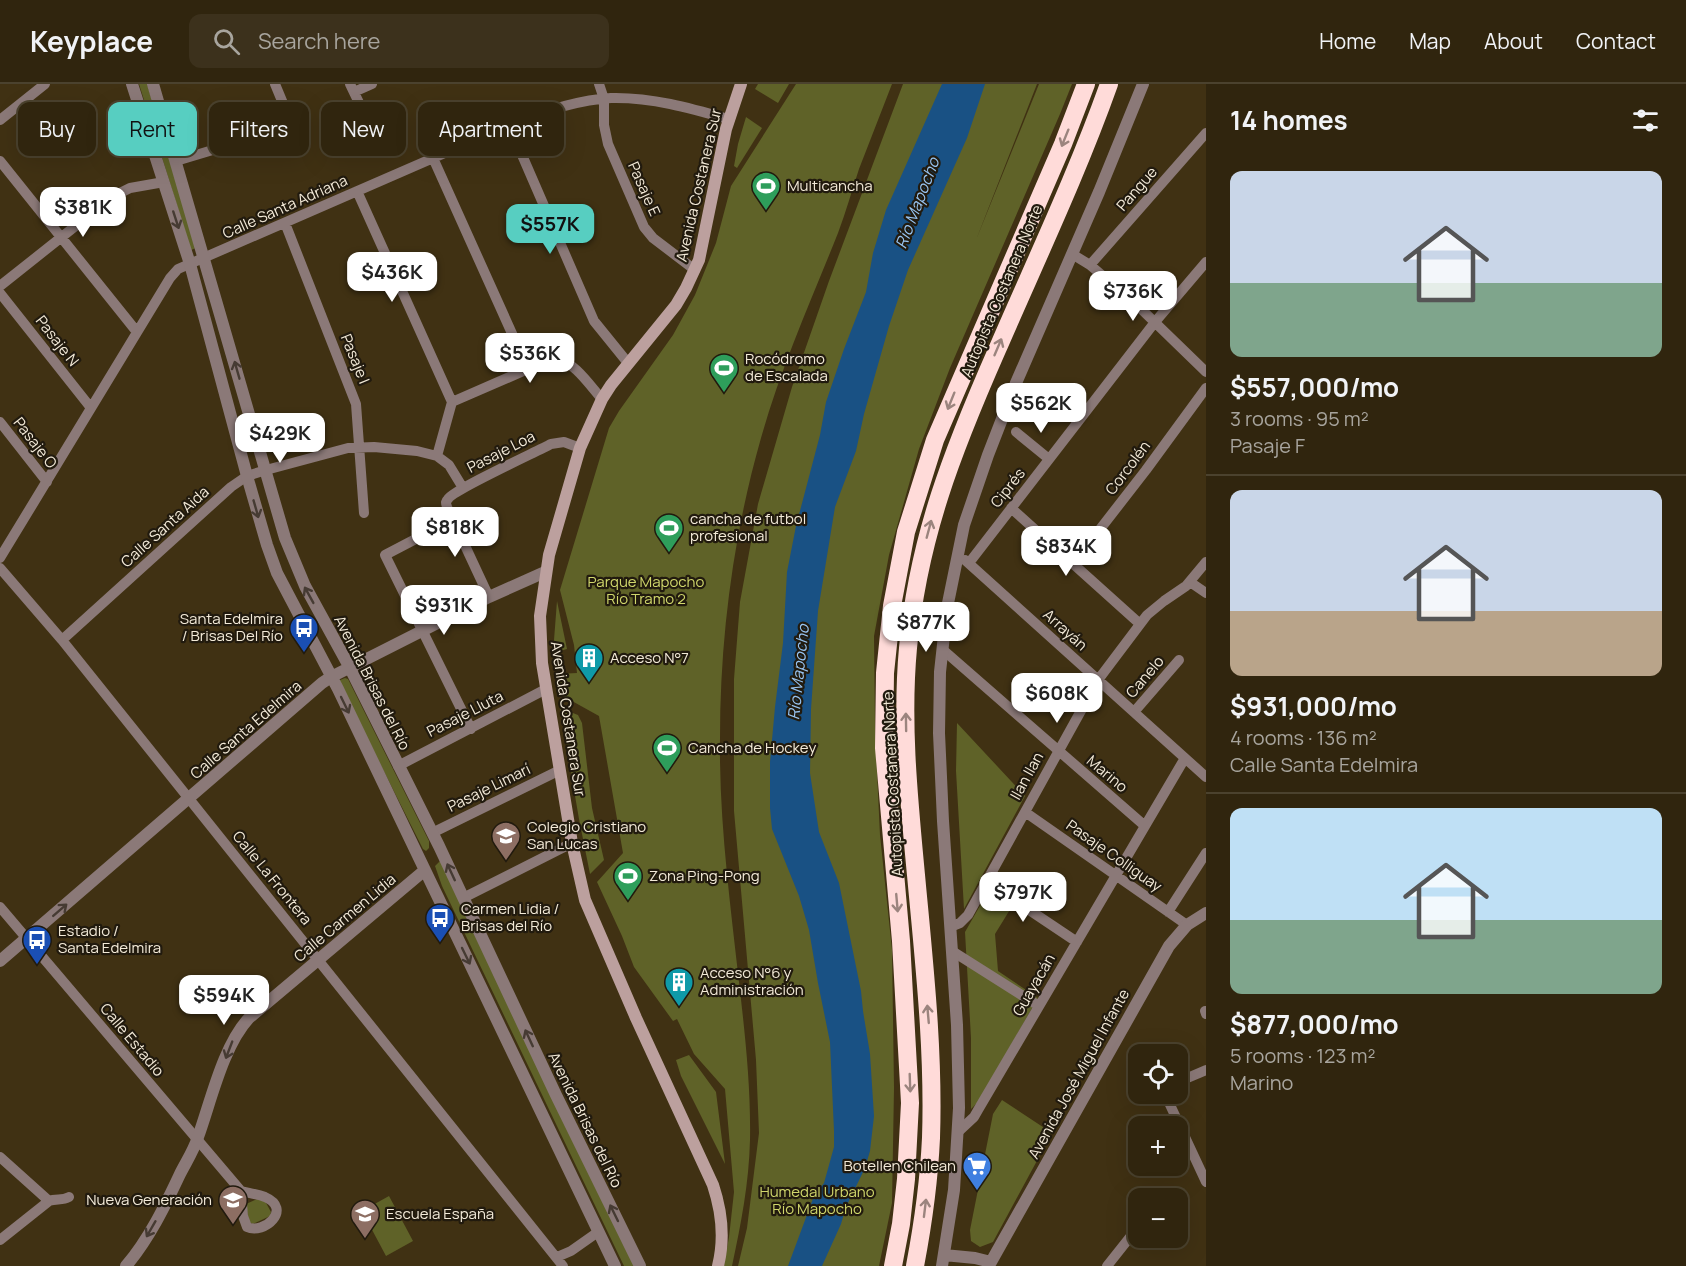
<!DOCTYPE html>
<meta charset="utf-8">
<style>
body{margin:0;font-family:Manrope,sans-serif;background:#3c311c;color:#f1f3f6;height:100vh;display:flex;flex-direction:column;font-size:22px;white-space:nowrap}
*{box-sizing:border-box;margin:0}
p{font-size:20px;color:#a8a59e}
.icon{flex:none;width:33px;height:33px;fill:none;stroke:currentColor;stroke-width:2;stroke-linecap:round;stroke-linejoin:round}
.map{position:relative;flex:1;overflow:hidden}
.side{display:flex;flex-direction:column;background:#30250e;width:480px}
.side>*{flex:none}
.banner{position:absolute;left:18px;top:18px;width:570px;height:54px;display:flex;gap:12px}
.fabs{position:absolute;left:1128px;top:960px;display:grid;gap:12px}
.fabs a{display:grid;place-items:center;width:60px;height:60px;border-radius:12px;background:#30250e;box-shadow:0 6px 24px #0002,0 0 0 2px #4b422e;font-size:30px}
.price{position:absolute;translate:-50% -51px;padding:0 14px;border-radius:12px;background:#fff;color:#222;font-size:20px;line-height:39px;filter:drop-shadow(0 2px 3px #0008)}
.price::after{content:'';position:absolute;left:50%;top:36px;width:18px;height:14px;margin-left:-9px;background:inherit;clip-path:polygon(0 0,100% 0,50% 100%)}
.price.active{background:#57cec1;color:#111}
ul{padding:0;list-style:none}
li{display:grid;align-content:center;gap:12px;height:318px;padding:0 24px}
li+li{border-top:2px solid #4b422e}
li span{display:grid;place-items:center;height:186px;border-radius:12px;color:#555}
li>.icon{margin-inline-start:auto}
span .icon{width:108px;height:108px;fill:#fffc;stroke-width:1}
li b{font-size:26px}
h2{display:flex;justify-content:space-between;align-items:center;height:72px;padding:0 24px;font-size:26px}
.chip{padding:0 21px;border-radius:12px;background:#30250e;box-shadow:0 6px 24px #0002,0 0 0 2px #4b422e;font-size:21px;line-height:54px}
.chip.active{background:#57cec1;color:#111}
header{display:flex;align-items:center;gap:36px;box-sizing:border-box;height:84px;padding:0 30px;background:#30250e;border-bottom:2px solid #4b422e}
header strong{font-size:28px}
nav{display:flex;gap:33px;margin-inline-start:auto;font-size:21px}
.search{width:420px;height:54px;background:#3c311c;display:flex;align-items:center;gap:15px;box-sizing:border-box;padding:0 21px;border-radius:12px;color:#a8a59e;font-size:22px}
main{display:flex;flex:1;min-height:0}
.map>svg:first-child{display:block}
</style>
<header>
<strong>Keyplace</strong>
<div class="search"><svg class="icon" aria-label="search" viewBox="0 0 24 24"><circle cx="10" cy="10" r="6"/><path d="M15 15l6 6"/></svg>Search here</div>
<nav><a>Home</a><a>Map</a><a>About</a><a>Contact</a></nav>
</header>
<main>
<div class="map">
<svg width="1206" height="1182" viewBox="0 0 1206 1182">
<rect width="100%" height="100%" fill="#403113"/>
<path fill="#5f6228" d="M139,0H147L196,164L191,166Z
M758,0H789L778,19L755,5Z
M796,0H892C881,28 870,57 859,85C852,106 846,128 838,149C811,217 781,283 761,354C733,452 720,554 720,655C719,736 730,817 739,898C745,950 751,1003 750,1056C749,1099 741,1140 732,1182H724L729,1153L734,1108L725,1005L694,970L677,935L673,937L634,883L622,852L597,798L623,769L599,632L563,612L558,590L577,589L574,561L560,506L609,344L619,327L673,251L695,211L716,159L731,102Z
M903,0H1037L976,156L1039,0H1072L1060,30L950,284L919,365L889,471L874,552L875,646L880,751L892,866L894,1004L892,1119L879,1182H738L747,1144L759,1049L756,976L734,727V595L740,518L758,420L792,303L829,197Z
M746,33L762,44L737,84L734,82L738,60Z
M557,517L567,565L553,569Z
M345,594L348,595L429,757V764L426,767L423,765L340,600V596Z
M560,624L578,631L582,639L592,724L604,776L590,790L579,735Z
M957,639L1025,712L964,825L956,687Z
M441,776L634,1182H624L442,802L435,782Z
M989,806L1011,824L995,850L998,887L1038,914L978,1018L971,1025V954L965,848Z
M689,971L716,1008L725,1080L681,992L676,976Z
M1002,1016L1052,1049L993,1158L980,1163L971,1157L970,1146L993,1030Z
M389,1112L413,1157L386,1172L362,1127Z
M257,1115L265,1117L271,1128L270,1132L253,1140L249,1138L246,1120Z"/>
<path fill="#195184" d="M942,0H985L967,54L908,186L889,242L864,330L856,367L835,423L818,527L811,625L810,689L819,748L839,799L861,907L863,927L870,970L874,1032L870,1067L865,1084L846,1123L841,1140L822,1182H788L814,1112L824,1099L834,1063V1047L830,958L818,899L809,846L799,812L772,745L770,724V678L775,623L783,559L787,488L796,442L820,351L826,318L844,265L866,208L873,169L886,126Z"/>
<g fill="none" stroke-linecap="round" stroke-linejoin="round">
<path stroke="#8b7978" stroke-width="10" d="M275,0L302,65
M350,0L362,25
M599,0L604,15V41L608,60L644,143L653,154L695,186
M354,8L372,0
M0,36L45,0
M509,41L594,237L628,279
M433,74L528,285
M0,77L137,248
M176,77L246,56
M357,107L452,318L437,372
M285,139L356,320L364,429
M1072,170L1090,181L1138,222L1206,288
M1090,181L1206,49
M0,202L112,113L130,104L164,98
M0,209L91,324
M452,318L528,285L557,275C574,277 591,303 602,315
M0,338L47,398
M1016,348L1049,375
M1011,424L1140,540
M452,436L385,471L471,645
M0,474L170,194L178,185L509,41C541,28 576,16 611,14C651,13 690,24 728,35
M965,476L1206,693
M969,479L1155,238L1206,178
M1073,480L1146,386L1206,304
M0,484L62,556L563,1182
M1190,498L1206,509
M489,513L447,423C446,419 445,418 448,415C453,406 536,368 551,360L564,358L580,364
M62,556L231,403L247,392L266,386L348,364L374,363L417,367L437,372L449,381L463,404
M942,565L1145,742
M1134,628L1179,576
M398,682L546,605
M1025,728L1187,841
M432,749L560,686
M986,797L1077,858
M463,814L572,759
M0,823L241,1107L243,1132L247,1143C264,1151 293,1125 265,1113C257,1110 249,1109 241,1107
M1168,828L1206,769
M950,843L960,839L968,831L1098,596L1147,531L1164,517L1186,502L1206,478
M952,867L1039,922
M1205,927L1206,930
M1178,998L1206,986
M1165,1010L1206,1098
M959,1047L974,1033L978,1026L1185,674
M0,1073L49,1117
M49,1117C56,1114 62,1117 69,1113
M0,1156L49,1117
M557,1173L571,1167L598,1148
M1107,1182L1138,1143"/>
<path stroke="#8b7978" stroke-width="12" d="M132,0L190,180L247,392L267,461L277,489L338,605L615,1182
M153,0L285,454L305,502L350,584L439,762L556,1011L640,1182
M0,877L322,599L331,593L489,513L545,488
M944,1171L975,1174L991,1178L1169,862L1187,841L1206,829
M126,1182C149,1155 165,1122 180,1090C186,1078 194,1066 198,1053C211,1017 223,962 249,934L425,786
M942,1182L954,1106L959,1024L957,941L943,737L939,649L940,588L947,524L964,441L988,371L1016,299L1099,108L1143,0"/>
<path stroke="#bca09e" stroke-width="12" d="M718,1182C725,1154 722,1128 713,1101L636,934L585,816L572,759L542,579L540,532L549,471L580,364L602,315L611,301L676,221L686,204L699,176L726,45L741,0"/>
<path stroke="#ffdbd9" stroke-width="18" d="M893,1182L901,1140L906,1095L910,1019L901,857L884,664L885,589L892,522L906,448L935,356L1063,60L1086,0
M915,1182C923,1140 929,1097 931,1054C934,966 924,878 916,791C909,716 901,639 908,564C918,454 953,366 997,266C1035,178 1077,90 1109,0"/>
</g>
<defs><path id="oneway-shaft" d="M-6 0H5M1.5-3L5.5 0L1.5 3" fill="none" stroke-width="1.6" stroke-linecap="round" stroke-linejoin="round" transform="scale(1.5)"/></defs>
<g stroke="#9b847e">
<use href="#oneway-shaft" transform="translate(1065 54) rotate(112)"/>
<use href="#oneway-shaft" transform="translate(998 263) rotate(-67)"/>
<use href="#oneway-shaft" transform="translate(951 317) rotate(112)"/>
<use href="#oneway-shaft" transform="translate(929 445) rotate(-75)"/>
<use href="#oneway-shaft" transform="translate(906 638) rotate(-91)"/>
<use href="#oneway-shaft" transform="translate(897 819) rotate(85)"/>
<use href="#oneway-shaft" transform="translate(928 930) rotate(-95)"/>
<use href="#oneway-shaft" transform="translate(910 999) rotate(88)"/>
<use href="#oneway-shaft" transform="translate(925 1124) rotate(-83)"/>
</g>
<g stroke="#463b33">
<use href="#oneway-shaft" transform="translate(176 136) rotate(72)"/>
<use href="#oneway-shaft" transform="translate(237 286) rotate(-106)"/>
<use href="#oneway-shaft" transform="translate(256 425) rotate(74)"/>
<use href="#oneway-shaft" transform="translate(309 511) rotate(-119)"/>
<use href="#oneway-shaft" transform="translate(345 621) rotate(64)"/>
<use href="#oneway-shaft" transform="translate(451 788) rotate(-115)"/>
<use href="#oneway-shaft" transform="translate(60 826) rotate(-41)"/>
<use href="#oneway-shaft" transform="translate(466 872) rotate(64)"/>
<use href="#oneway-shaft" transform="translate(529 954) rotate(-115)"/>
<use href="#oneway-shaft" transform="translate(229 966) rotate(111)"/>
<use href="#oneway-shaft" transform="translate(614 1129) rotate(-116)"/>
<use href="#oneway-shaft" transform="translate(151 1145) rotate(120)"/>
</g>
<defs>
<g id="stadium-pin" transform="scale(1.5)"><path d="M0 17L-7.5 6A9.5 9.5 0 1 1 7.5 6Z" fill="#2e9e5b" stroke="#211a0e"/><path d="M0-5a6.5 5 0 1 0 0 10a6.5 5 0 1 0 0-10ZM-3.5-1.8h7v3.6h-7Z" fill="#fff"/></g>
<g id="bus-pin" transform="scale(1.5)"><path d="M0 17L-7.5 6A9.5 9.5 0 1 1 7.5 6Z" fill="#1a4fb4" stroke="#211a0e"/><path d="M-5-6H5V4H4V6H2V4H-2V6H-4V4H-5ZM-3.5-4V0h7V-4ZM-3.5 1.2v1.5H-2V1.2ZM2 1.2v1.5H3.5V1.2Z" fill="#fff"/></g>
<g id="building-pin" transform="scale(1.5)"><path d="M0 17L-7.5 6A9.5 9.5 0 1 1 7.5 6Z" fill="#0f9aa8" stroke="#211a0e"/><path d="M-4-6H4V6H1V3H-1V6H-4ZM-2.5-4.3h1.7v1.8h-1.7ZM.8-4.3h1.7v1.8H.8ZM-2.5-1h1.7V.8h-1.7ZM.8-1h1.7V.8H.8Z" fill="#fff"/></g>
<g id="school-pin" transform="scale(1.5)"><path d="M0 17L-7.5 6A9.5 9.5 0 1 1 7.5 6Z" fill="#8d6e63" stroke="#211a0e"/><path d="M0-5L7-2L0 1L-7-2ZM-4 1L0 2.5L4 1V4Q0 6-4 4Z" fill="#fff"/></g>
<g id="supermarket-pin" transform="scale(1.5)"><path d="M0 17L-7.5 6A9.5 9.5 0 1 1 7.5 6Z" fill="#3f7fe0" stroke="#211a0e"/><path d="M-6-5.5h2.5l.6 2H6L4.5 2H-2.5L-4.4-4H-6ZM-1.5 3.2a1.3 1.3 0 1 0 .1 0ZM3 3.2a1.3 1.3 0 1 0 .1 0Z" fill="#fff"/></g>
</defs>
<g fill-rule="evenodd">
<use href="#stadium-pin" x="766" y="102"/>
<use href="#stadium-pin" x="724" y="284"/>
<use href="#stadium-pin" x="669" y="444"/>
<use href="#bus-pin" x="304" y="544"/>
<use href="#building-pin" x="589" y="574"/>
<use href="#stadium-pin" x="667" y="664"/>
<use href="#school-pin" x="506" y="752"/>
<use href="#stadium-pin" x="628" y="792"/>
<use href="#bus-pin" x="440" y="834"/>
<use href="#bus-pin" x="37" y="856"/>
<use href="#building-pin" x="679" y="898"/>
<use href="#supermarket-pin" x="977" y="1082"/>
<use href="#school-pin" x="233" y="1116"/>
<use href="#school-pin" x="365" y="1130"/>
</g>
<g text-anchor="middle" stroke-width="4.5" stroke-linejoin="round" paint-order="stroke">
<g font-size="15" fill="#f3ead8" stroke="#211a0e">
<text transform="translate(699 101) rotate(-77)" y="5">Avenida Costanera Sur</text>
<text transform="translate(644 105) rotate(66)" y="5">Pasaje E</text>
<text transform="translate(1137 105) rotate(-49)" y="5">Pangue</text>
<text transform="translate(285 123) rotate(-24)" y="5">Calle Santa Adriana</text>
<text transform="translate(1002 207) rotate(-67)" y="5">Autopista Costanera Norte</text>
<text transform="translate(57 257) rotate(52)" y="5">Pasaje N</text>
<text transform="translate(355 275) rotate(68)" y="5">Pasaje I</text>
<text transform="translate(35 359) rotate(52)" y="5">Pasaje O</text>
<text transform="translate(501 368) rotate(-27)" y="5">Pasaje Loa</text>
<text transform="translate(1128 384) rotate(-53)" y="5">Corcolén</text>
<text transform="translate(1008 404) rotate(-52)" y="5">Ciprés</text>
<text transform="translate(165 443) rotate(-42)" y="5">Calle Santa Aida</text>
<text transform="translate(1065 546) rotate(42)" y="5">Arrayán</text>
<text transform="translate(1145 593) rotate(-50)" y="5">Canelo</text>
<text transform="translate(372 599) rotate(63)" y="5">Avenida Brisas del Río</text>
<text transform="translate(465 630) rotate(-27)" y="5">Pasaje Lluta</text>
<text transform="translate(568 635) rotate(81)" y="5">Avenida Costanera Sur</text>
<text transform="translate(246 646) rotate(-41)" y="5">Calle Santa Edelmira</text>
<text transform="translate(1107 690) rotate(40)" y="5">Marino</text>
<text transform="translate(1027 692) rotate(-61)" y="5">Ilan Ilan</text>
<text transform="translate(893 700) rotate(-93)" y="5">Autopista Costanera Norte</text>
<text transform="translate(489 704) rotate(-26)" y="5">Pasaje Limarí</text>
<text transform="translate(1114 772) rotate(35)" y="5">Pasaje Colliguay</text>
<text transform="translate(272 794) rotate(51)" y="5">Calle La Frontera</text>
<text transform="translate(345 834) rotate(-40)" y="5">Calle Carmen Lidia</text>
<text transform="translate(1034 901) rotate(-60)" y="5">Guayacán</text>
<text transform="translate(132 956) rotate(50)" y="5">Calle Estadio</text>
<text transform="translate(1079 990) rotate(-61)" y="5">Avenida José Miguel Infante</text>
<text transform="translate(585 1036) rotate(64)" y="5">Avenida Brisas del Río</text>
</g>
<g font-size="15" fill="#f3ead8" stroke="#211a0e" text-anchor="start">
<text x="787" y="107">Multicancha</text>
<text x="745" y="280">Rocódromo<tspan x="745" dy="17">de Escalada</tspan></text>
<text x="690" y="440">cancha de futbol<tspan x="690" dy="17">profesional</tspan></text>
<text x="283" y="540" text-anchor="end">Santa Edelmira<tspan x="283" dy="17">/ Brisas Del Río</tspan></text>
<text x="610" y="579">Acceso N°7</text>
<text x="688" y="669">Cancha de Hockey</text>
<text x="527" y="748">Colegio Cristiano<tspan x="527" dy="17">San Lucas</tspan></text>
<text x="649" y="797">Zona Ping-Pong</text>
<text x="461" y="830">Carmen Lidia /<tspan x="461" dy="17">Brisas del Río</tspan></text>
<text x="58" y="852">Estadio /<tspan x="58" dy="17">Santa Edelmira</tspan></text>
<text x="700" y="894">Acceso N°6 y<tspan x="700" dy="17">Administración</tspan></text>
<text x="956" y="1087" text-anchor="end">Botellen Chilean</text>
<text x="212" y="1121" text-anchor="end">Nueva Generación</text>
<text x="386" y="1135">Escuela España</text>
</g>
<g font-size="15" fill="#d0d76c" stroke="#211a0e">
<text x="646" y="503">Parque Mapocho<tspan x="646" dy="17">Río Tramo 2</tspan></text>
<text x="817" y="1113">Humedal Urbano<tspan x="817" dy="17">Río Mapocho</tspan></text>
</g>
<g font-size="16" font-style="italic" fill="#98c4f1" stroke="#211a0e">
<text transform="translate(917 119) rotate(-69)" y="6">Río Mapocho</text>
<text transform="translate(798 588) rotate(-84)" y="6">Río Mapocho</text>
</g>
</g>
</svg>
<div class="fabs">
<a><svg class="icon" aria-label="locate" viewBox="0 0 24 24"><circle cx="12" cy="12" r="6"/><path d="M12 2v4M12 18v4M2 12h4M18 12h4"/></svg></a>
<a>+</a>
<a>−</a>
</div>
<b class="price" style="left:83px;top:154px">$381K</b>
<b class="price active" style="left:550px;top:171px">$557K</b>
<b class="price" style="left:392px;top:219px">$436K</b>
<b class="price" style="left:1133px;top:238px">$736K</b>
<b class="price" style="left:530px;top:300px">$536K</b>
<b class="price" style="left:1041px;top:350px">$562K</b>
<b class="price" style="left:280px;top:380px">$429K</b>
<b class="price" style="left:455px;top:474px">$818K</b>
<b class="price" style="left:1066px;top:493px">$834K</b>
<b class="price" style="left:444px;top:552px">$931K</b>
<b class="price" style="left:926px;top:569px">$877K</b>
<b class="price" style="left:1057px;top:640px">$608K</b>
<b class="price" style="left:1023px;top:839px">$797K</b>
<b class="price" style="left:224px;top:942px">$594K</b>
<div class="banner">
<a class="chip">Buy</a>
<a class="chip active">Rent</a>
<a class="chip">Filters</a>
<a class="chip">New</a>
<a class="chip">Apartment</a>
</div>
</div>
<section class="side">
<h2>14 homes<svg class="icon" aria-label="filters" viewBox="0 0 24 24"><path d="M4 7h16M4 17h16"/><circle cx="9" cy="7" r="2"/><circle cx="15" cy="17" r="2"/></svg></h2>
<ul>
<li><span style="background:linear-gradient(#c9d6e8 60%,#7fa58c 0)"><svg class="icon" aria-label="home" viewBox="0 0 24 24"><path d="M3 11l9-7 9 7M6 9v11h12V9"/></svg></span><div><b>$557,000/mo</b><p>3 rooms · 95 m²</p><p>Pasaje F</p></div></li>
<li><span style="background:linear-gradient(#c9d6e8 65%,#b9a48a 0)"><svg class="icon" aria-label="home" viewBox="0 0 24 24"><path d="M3 11l9-7 9 7M6 9v11h12V9"/></svg></span><div><b>$931,000/mo</b><p>4 rooms · 136 m²</p><p>Calle Santa Edelmira</p></div></li>
<li><span style="background:linear-gradient(#bfe0f5 60%,#7fa58c 0)"><svg class="icon" aria-label="home" viewBox="0 0 24 24"><path d="M3 11l9-7 9 7M6 9v11h12V9"/></svg></span><div><b>$877,000/mo</b><p>5 rooms · 123 m²</p><p>Marino</p></div></li>
</ul>
</section>
</main>
